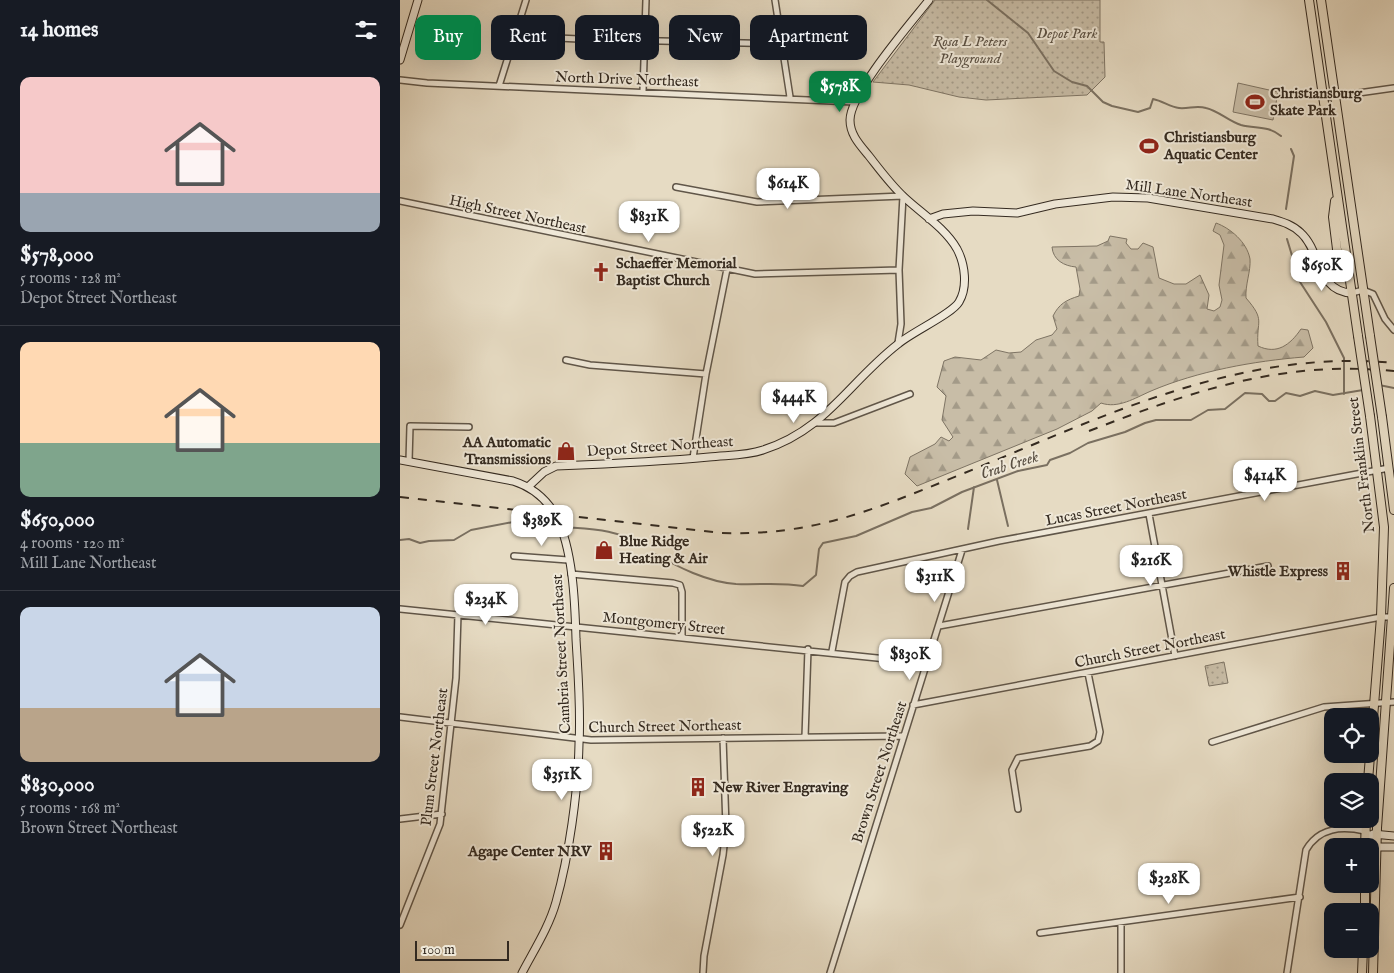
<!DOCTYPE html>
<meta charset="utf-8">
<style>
body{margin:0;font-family:"IM FELL English",serif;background:#20242c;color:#f1f3f6;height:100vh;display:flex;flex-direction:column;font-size:19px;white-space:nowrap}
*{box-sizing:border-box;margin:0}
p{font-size:16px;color:#9ea1a6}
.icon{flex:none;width:28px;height:28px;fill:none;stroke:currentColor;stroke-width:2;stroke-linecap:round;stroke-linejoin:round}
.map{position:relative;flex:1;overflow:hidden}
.panel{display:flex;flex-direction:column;background:#171b24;width:400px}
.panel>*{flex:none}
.banner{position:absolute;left:15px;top:15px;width:475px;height:45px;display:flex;gap:10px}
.buttons{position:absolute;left:924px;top:708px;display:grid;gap:10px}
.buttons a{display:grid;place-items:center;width:55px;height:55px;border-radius:10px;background:#171b24;box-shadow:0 5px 20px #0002;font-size:25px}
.scale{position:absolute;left:15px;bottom:12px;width:94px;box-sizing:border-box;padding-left:5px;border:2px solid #342a20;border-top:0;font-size:14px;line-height:18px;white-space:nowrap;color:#342a20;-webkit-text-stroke:4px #efe8d8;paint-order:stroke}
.price{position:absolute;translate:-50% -42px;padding:0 11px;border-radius:10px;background:#fff;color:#222;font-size:16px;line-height:32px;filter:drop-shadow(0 1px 2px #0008)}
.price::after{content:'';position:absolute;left:50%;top:30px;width:15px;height:11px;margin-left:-8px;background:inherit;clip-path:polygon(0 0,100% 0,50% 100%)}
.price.on{background:#0b8043;color:#fff}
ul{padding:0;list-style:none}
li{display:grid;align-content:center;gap:10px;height:265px;padding:0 20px}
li+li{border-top:1px solid #363941}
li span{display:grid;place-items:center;height:155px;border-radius:10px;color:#555}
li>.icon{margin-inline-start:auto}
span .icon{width:90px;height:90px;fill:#fffc;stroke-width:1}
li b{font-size:21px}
h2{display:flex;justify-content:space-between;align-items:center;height:60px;padding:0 20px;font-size:21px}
.tag{padding:0 18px;border-radius:10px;background:#171b24;box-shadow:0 5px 20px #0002;font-size:18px;line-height:45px}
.tag.on{background:#0b8043;color:#fff}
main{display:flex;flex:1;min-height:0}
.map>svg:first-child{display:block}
</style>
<main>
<section class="panel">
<h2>14 homes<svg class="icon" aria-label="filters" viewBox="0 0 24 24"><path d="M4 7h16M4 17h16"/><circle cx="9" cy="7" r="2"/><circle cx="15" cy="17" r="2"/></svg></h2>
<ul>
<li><span style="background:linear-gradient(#f6c9c9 75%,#9aa5b1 0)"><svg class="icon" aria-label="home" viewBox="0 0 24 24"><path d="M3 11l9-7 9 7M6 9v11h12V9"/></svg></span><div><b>$578,000</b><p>5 rooms · 128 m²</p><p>Depot Street Northeast</p></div></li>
<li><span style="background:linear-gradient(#ffd9b3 65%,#7fa58c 0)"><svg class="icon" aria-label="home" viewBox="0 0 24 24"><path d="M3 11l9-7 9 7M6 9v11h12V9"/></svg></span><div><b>$650,000</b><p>4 rooms · 120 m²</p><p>Mill Lane Northeast</p></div></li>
<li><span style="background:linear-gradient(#c9d6e8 65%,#b9a48a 0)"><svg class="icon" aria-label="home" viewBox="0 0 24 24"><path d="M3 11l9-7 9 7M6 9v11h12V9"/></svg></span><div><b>$830,000</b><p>5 rooms · 168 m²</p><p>Brown Street Northeast</p></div></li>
</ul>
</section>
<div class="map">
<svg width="994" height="973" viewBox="0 0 994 973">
<defs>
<pattern id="forest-firs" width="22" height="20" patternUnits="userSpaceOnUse" patternTransform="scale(1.25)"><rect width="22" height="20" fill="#c8bda7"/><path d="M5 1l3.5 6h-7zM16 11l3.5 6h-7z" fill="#a39a88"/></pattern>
<pattern id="park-dots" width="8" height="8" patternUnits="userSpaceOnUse" patternTransform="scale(1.25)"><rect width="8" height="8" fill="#c8bda7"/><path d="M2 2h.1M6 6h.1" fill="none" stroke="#a39a88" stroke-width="1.8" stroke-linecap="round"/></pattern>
</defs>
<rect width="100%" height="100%" fill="#e6dbc3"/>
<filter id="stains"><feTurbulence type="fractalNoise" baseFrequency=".004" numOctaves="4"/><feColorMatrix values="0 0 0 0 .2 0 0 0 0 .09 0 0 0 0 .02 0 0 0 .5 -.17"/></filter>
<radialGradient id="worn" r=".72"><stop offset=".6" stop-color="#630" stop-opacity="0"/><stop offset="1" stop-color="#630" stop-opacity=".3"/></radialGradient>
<path fill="#c8bda7" stroke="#7e7464" d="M838,83L878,92L873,120L833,112Z"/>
<path fill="url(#forest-firs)" stroke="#7e7464" d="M816,223C830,228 847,242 850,259C851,271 845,285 846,298C866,321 856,320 858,346C877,355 890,345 901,329L908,330L913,348L904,357C854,361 798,371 751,391C735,398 718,409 701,403L692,411L657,429L517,486L505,474L510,457L535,444L541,437L549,441L553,437L542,420L546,396L537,387L544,361L555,357L581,360L596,350L609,353L621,352L636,340L652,335L657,329L653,316C659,304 666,300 679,296L680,289L676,267C664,266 653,260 652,247L697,246L708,241L710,236L727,239L726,243L731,249H738L743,243L753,247L759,278L774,284H786L800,275L809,295L807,309L814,311L820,307L822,300L819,285L824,245L820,235L813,231Z"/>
<path fill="url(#park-dots)" stroke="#7e7464" d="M535,0H700V42H704L705,77L687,95L586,100L559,97L509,85L473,82Z
M824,662L828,683L809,686L805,666Z"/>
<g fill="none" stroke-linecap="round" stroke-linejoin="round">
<path stroke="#7a7061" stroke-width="2" d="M587,0L628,33L654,71L672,82L687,86L703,102L712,106L738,112L750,108L753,99C763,101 770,107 779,108C789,109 796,105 806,108C819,111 828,121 841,125C856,129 868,125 881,136
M886,209L894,156L891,149
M887,239L900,282L926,322L944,358V394
M979,385L994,388
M597,480L608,526
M164,527C188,529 220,529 238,545
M568,529L574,487
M0,540L9,539L20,543L29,541L54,540L71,530L113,522L157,526
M253,553C278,567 307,582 336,584C360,585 379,582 403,586L416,575L419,549L423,543L456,536L512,512L531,508L562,492L618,471L647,465L650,460L670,453L688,443L725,432L745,423L756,420H791L808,410L825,409L845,393L862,394L869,401H875L886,393L900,396L915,391L933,395L963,390"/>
<g stroke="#605649" stroke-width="8">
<path id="street" d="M375,0L390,97
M115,36L179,39L383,44
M0,80L27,83L454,102
M99,86L126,0
M243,91L246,0
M923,98L994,88
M276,187L357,202L503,196L499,270L501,324L498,343
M0,201L355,274L499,270
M952,293L963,290L973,294L985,319L994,330
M166,360L190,365L306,374
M417,423H434L510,394
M293,458L306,374L327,269
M9,461L10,426L69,427
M749,514L775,656
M114,556L168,560
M171,574L273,583L280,585L282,592V637
M0,609L526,663
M539,626L868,566
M432,651L445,582L450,576L457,572L599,541L989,468
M513,705L981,617H992
M0,717L191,740L502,736
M405,737L408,649
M812,742L924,707L994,702
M618,809L612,770L618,758L690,746L698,741L700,732L688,673
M0,819L42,814
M0,925L40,824L56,678L58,614
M640,933L900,897
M303,973L304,956L323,855L326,827L323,738
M430,973L562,550
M721,973V922
M887,973L906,850C919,827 942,826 965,831"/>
</g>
<g stroke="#342a20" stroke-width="9">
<path id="secondary" d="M0,60L18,0
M529,219L543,214L573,211L617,213L655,204L713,197L748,198L873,219C883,222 893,225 901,233C921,251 917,292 952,293
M0,460L113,481C132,487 146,498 156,516C173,549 175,602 176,639C178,674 181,709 179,744C178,792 169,856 156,902C149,927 134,950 122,973
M129,486L144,472L156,466C207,464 258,462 309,457C326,455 346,456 363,450C426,430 449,382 498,344C512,332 552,314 559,302C568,287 565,264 557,249C545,228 521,213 504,197C491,185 480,170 469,156C460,145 450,135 450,120C450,93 510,24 529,0
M965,831L977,847H994
M973,834L994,836"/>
</g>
<g stroke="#342a20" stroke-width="10">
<path id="primary" d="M909,0L958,336
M921,0L970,336
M916,260L931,263L938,257L933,217L935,201
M982,417L994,510
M968,781L981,617L984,527L970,416
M965,846L966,819
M965,911V884
M962,973L963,949
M973,973L977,828L994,588"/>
</g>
<use href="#street" stroke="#efe8d8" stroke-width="5"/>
<use href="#secondary" stroke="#efe8d8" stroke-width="7"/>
<use href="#primary" stroke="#e6dbc3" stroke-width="8"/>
<path stroke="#342a20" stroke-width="2" stroke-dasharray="9 9" stroke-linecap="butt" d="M689,431C792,391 882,360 994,371
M0,497L321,533C413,536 473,510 557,476C699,419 837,348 994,363"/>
<g stroke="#342a20" stroke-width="10" stroke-linecap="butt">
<path id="primary-bridge" d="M958,336L970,416
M970,336L982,417"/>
</g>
<use href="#primary-bridge" stroke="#e6dbc3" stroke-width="8"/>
</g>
<defs>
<g id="stadium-bare" transform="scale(1.5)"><path d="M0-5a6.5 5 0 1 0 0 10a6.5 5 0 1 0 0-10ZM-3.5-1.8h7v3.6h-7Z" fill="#8f2418" stroke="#efe8d8" stroke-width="2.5" paint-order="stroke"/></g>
<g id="church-bare" transform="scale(1.5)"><path d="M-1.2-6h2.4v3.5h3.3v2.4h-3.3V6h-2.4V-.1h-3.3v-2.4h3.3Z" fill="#8f2418" stroke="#efe8d8" stroke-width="2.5" paint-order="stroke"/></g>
<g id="shop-bare" transform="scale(1.5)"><path d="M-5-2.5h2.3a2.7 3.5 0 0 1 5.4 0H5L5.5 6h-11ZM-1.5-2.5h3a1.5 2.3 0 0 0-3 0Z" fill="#8f2418" stroke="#efe8d8" stroke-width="2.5" paint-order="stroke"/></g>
<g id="building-bare" transform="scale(1.5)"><path d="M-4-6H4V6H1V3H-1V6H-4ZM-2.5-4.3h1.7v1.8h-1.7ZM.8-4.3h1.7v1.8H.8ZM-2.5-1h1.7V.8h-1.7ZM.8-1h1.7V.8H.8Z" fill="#8f2418" stroke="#efe8d8" stroke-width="2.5" paint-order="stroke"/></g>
</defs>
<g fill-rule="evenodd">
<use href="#stadium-bare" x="855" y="102"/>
<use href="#stadium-bare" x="749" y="146"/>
<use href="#church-bare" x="201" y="272"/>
<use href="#shop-bare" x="166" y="451"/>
<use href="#shop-bare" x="204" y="550"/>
<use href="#building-bare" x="943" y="571"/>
<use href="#building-bare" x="298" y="787"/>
<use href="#building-bare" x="206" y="851"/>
</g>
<g text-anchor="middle" stroke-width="4" stroke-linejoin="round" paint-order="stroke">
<g font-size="15" font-style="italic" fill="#594f42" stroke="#efe8d8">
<text x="667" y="38">Depot Park</text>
<text x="570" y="46">Rosa L Peters<tspan x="570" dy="17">Playground</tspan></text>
</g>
<g font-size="15" fill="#342a20" stroke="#efe8d8">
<text transform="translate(227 79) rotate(2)" y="5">North Drive Northeast</text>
<text transform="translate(789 193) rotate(8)" y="5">Mill Lane Northeast</text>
<text transform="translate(118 214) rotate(12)" y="5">High Street Northeast</text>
<text transform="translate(260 446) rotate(-4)" y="5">Depot Street Northeast</text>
<text transform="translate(961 465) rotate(-97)" y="5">North Franklin Street</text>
<text transform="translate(716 507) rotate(-11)" y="5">Lucas Street Northeast</text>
<text transform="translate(264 623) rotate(6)" y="5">Montgomery Street</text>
<text transform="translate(750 648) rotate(-11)" y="5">Church Street Northeast</text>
<text transform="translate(161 654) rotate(-93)" y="5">Cambria Street Northeast</text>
<text transform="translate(265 726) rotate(-1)" y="5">Church Street Northeast</text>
<text transform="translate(34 757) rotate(-83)" y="5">Plum Street Northeast</text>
<text transform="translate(479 772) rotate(-72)" y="5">Brown Street Northeast</text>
</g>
<g font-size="15" font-weight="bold" fill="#342a20" stroke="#efe8d8" text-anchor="start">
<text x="870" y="98">Christiansburg<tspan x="870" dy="17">Skate Park</tspan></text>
<text x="764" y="142">Christiansburg<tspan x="764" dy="17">Aquatic Center</tspan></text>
<text x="216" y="268">Schaeffer Memorial<tspan x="216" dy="17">Baptist Church</tspan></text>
<text x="151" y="447" text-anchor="end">AA Automatic<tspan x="151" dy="17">Transmissions</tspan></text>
<text x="219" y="546">Blue Ridge<tspan x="219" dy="17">Heating &amp; Air</tspan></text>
<text x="928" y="576" text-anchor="end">Whistle Express</text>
<text x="313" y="792">New River Engraving</text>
<text x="191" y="856" text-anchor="end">Agape Center NRV</text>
</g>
<g font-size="16" font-style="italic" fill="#574d40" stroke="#efe8d8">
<text transform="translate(609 464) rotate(-18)" y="6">Crab Creek</text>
</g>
</g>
<rect width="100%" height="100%" filter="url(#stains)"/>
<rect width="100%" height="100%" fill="url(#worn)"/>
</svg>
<div class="buttons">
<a><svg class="icon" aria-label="locate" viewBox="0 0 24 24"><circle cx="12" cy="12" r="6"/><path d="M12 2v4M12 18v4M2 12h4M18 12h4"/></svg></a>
<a><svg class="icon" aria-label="layers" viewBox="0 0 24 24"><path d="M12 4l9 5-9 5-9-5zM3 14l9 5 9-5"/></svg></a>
<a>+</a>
<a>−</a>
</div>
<div class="scale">100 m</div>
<b class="price on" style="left:440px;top:113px">$578K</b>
<b class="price" style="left:388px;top:210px">$614K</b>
<b class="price" style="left:249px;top:243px">$831K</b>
<b class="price" style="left:922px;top:292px">$650K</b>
<b class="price" style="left:394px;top:424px">$444K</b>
<b class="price" style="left:865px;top:502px">$414K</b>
<b class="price" style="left:142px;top:547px">$389K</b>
<b class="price" style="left:751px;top:587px">$216K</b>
<b class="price" style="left:535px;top:603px">$311K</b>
<b class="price" style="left:86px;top:626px">$234K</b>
<b class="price" style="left:510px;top:681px">$830K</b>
<b class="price" style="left:162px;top:801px">$351K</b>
<b class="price" style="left:313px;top:857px">$522K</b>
<b class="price" style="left:769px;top:905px">$328K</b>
<div class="banner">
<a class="tag on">Buy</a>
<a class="tag">Rent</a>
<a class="tag">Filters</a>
<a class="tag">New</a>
<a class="tag">Apartment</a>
</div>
</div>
</main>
